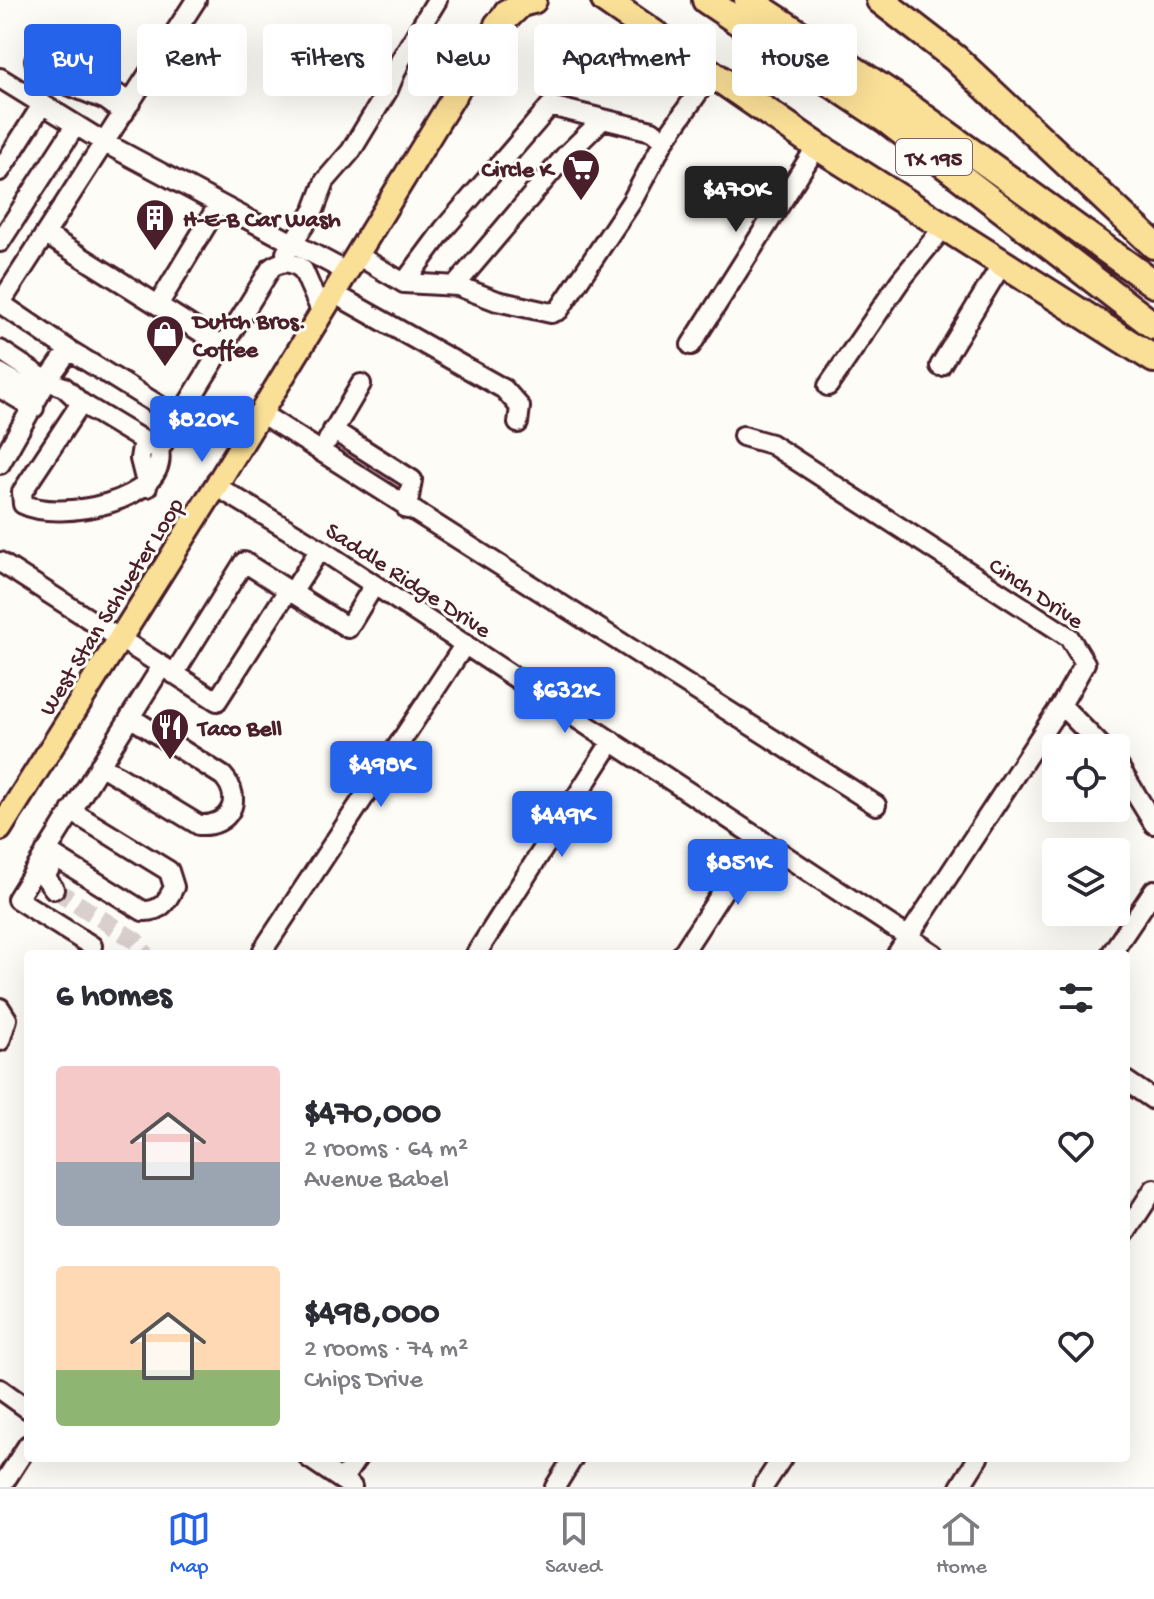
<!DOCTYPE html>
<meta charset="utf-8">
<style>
body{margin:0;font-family:"Gochi Hand",sans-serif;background:#f2f2f3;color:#2b2b33;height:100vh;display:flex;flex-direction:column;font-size:30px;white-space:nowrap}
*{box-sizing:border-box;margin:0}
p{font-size:26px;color:#7c7c81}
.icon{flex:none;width:44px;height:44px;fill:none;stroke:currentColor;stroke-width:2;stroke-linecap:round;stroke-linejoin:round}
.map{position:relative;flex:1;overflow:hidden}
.details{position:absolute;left:24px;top:950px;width:1106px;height:512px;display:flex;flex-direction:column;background:#fff;border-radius:8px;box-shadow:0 8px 32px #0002}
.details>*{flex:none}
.banner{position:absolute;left:24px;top:24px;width:1106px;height:72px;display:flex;gap:16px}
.buttons{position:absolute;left:1042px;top:734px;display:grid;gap:16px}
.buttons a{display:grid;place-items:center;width:88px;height:88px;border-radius:8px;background:#fff;box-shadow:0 8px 32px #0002;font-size:40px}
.price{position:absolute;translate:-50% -68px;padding:0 18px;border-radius:8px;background:#2563eb;color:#fff;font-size:26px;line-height:52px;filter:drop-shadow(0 2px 4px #0008)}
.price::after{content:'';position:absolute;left:50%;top:48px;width:24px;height:18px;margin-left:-12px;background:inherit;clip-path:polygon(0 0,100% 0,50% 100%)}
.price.current{background:#222;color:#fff}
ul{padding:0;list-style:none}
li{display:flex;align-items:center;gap:24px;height:200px;padding:0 32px}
li span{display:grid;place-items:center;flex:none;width:224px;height:160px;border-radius:8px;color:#555}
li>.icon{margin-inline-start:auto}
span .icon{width:96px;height:96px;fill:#fffc;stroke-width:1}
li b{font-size:34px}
h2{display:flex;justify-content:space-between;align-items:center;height:96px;padding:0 32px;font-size:34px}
.pill{padding:0 28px;border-radius:8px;background:#fff;box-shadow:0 8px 32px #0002;font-size:28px;line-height:72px}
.pill.current{background:#2563eb;color:#fff}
.tabs{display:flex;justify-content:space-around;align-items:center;height:112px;border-top:2px solid #e1e1e2;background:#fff;font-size:22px;color:#7c7c81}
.tabs a{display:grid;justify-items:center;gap:4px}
.tabs .current{color:#2563eb}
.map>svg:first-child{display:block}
</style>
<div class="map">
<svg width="1154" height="1487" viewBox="0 0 1154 1487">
<rect width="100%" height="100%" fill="#fdfcf7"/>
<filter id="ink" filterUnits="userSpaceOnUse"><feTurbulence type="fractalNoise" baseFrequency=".0125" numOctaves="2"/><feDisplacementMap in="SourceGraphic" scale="16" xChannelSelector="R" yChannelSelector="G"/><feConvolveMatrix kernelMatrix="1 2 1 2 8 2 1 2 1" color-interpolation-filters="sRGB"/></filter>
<g filter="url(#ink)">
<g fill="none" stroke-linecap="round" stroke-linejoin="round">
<path stroke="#d9d0ce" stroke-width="18" stroke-dasharray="18 9" stroke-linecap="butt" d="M54,889L136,941L145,954"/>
<g stroke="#4a1f2b" stroke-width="24">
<path id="minor" d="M0,78L105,143L347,272
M124,113L106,100L38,73L35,60L41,49L61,55L130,103
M0,171L42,105
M45,234L223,346
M0,242L75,126
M286,253L314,210L325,181L351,151L388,90L400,61L437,0
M357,255L404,283L458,286L497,301L551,313L559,310L632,201L664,141L711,74
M404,283L444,229L550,106L652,131L664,141
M455,286L565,156L603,119
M333,293L504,389L520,407L518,423
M0,304L196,0
M158,305L219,204
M691,345L817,146
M0,350L47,381L69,350L0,303
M69,350L179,418L271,268C282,260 292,261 303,270L322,313
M940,366L1003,262
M0,373L38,395
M828,386L900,281L944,227
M0,388L34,408
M81,403L22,492L23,504C58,522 169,502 159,450L179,418
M259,412L876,805
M333,430L412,480L407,509
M743,436L771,444L1069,637L1085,663L1061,705L897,954
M143,440L140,459L147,487
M328,440L361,384
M0,464L47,381L64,387L81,403L159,450
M216,486L320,549L934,954
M0,562L217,701L288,590
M292,593L320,549
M174,674L244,562L348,628L374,585
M1061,705L1103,748
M1116,762L1154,824
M100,765L199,825C230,827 244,799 223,776L130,717
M46,851L143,911C160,912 167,902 174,887L169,871L71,811
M54,889L45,877L56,857
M92,946L17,899L162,666
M263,950L465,644
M476,954L612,741
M682,954L758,837
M1111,954L1154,890
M0,1008L7,1019L0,1041
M1126,1081L1154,1100
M1126,1232L1154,1189
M0,1389L28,1409
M309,1458L352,1487
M342,1480L357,1458
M1,1487L28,1445
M555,1487L573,1458
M763,1487L782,1458
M960,1487L978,1458"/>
</g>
<g stroke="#4a1f2b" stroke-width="28">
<path id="major" d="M0,829L216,486L506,11"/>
</g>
<g stroke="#4a1f2b" stroke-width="32">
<path id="highway" d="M605,0L817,146L1154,359
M706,0L888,121L1154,326
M748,0L891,94L1154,284
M880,0L955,58L1154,245
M498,25L521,3L533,0"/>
</g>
<use href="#minor" stroke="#fdfcf7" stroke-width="18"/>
<use href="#major" stroke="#fadf96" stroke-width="22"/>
<use href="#highway" stroke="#fadf96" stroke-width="26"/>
</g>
</g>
<defs>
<g id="supermarket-pin" transform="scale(2)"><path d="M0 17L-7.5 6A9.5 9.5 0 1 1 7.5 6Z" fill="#4a1f2b" stroke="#fdfcf7"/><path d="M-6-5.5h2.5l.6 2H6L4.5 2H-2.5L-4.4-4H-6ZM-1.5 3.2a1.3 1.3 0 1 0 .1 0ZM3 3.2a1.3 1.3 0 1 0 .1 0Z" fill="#fff"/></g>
<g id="building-pin" transform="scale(2)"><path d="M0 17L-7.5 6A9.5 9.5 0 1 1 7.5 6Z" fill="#4a1f2b" stroke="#fdfcf7"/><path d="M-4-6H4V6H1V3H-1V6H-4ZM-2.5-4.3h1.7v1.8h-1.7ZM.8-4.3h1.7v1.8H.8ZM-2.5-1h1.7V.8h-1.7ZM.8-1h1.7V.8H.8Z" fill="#fff"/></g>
<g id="shop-pin" transform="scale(2)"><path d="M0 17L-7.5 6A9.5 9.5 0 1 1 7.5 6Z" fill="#4a1f2b" stroke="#fdfcf7"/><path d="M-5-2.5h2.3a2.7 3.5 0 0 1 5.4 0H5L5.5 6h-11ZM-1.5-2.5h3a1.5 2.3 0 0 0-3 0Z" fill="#fff"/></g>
<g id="restaurant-pin" transform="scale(2)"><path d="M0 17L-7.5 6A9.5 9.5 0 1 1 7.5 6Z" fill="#4a1f2b" stroke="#fdfcf7"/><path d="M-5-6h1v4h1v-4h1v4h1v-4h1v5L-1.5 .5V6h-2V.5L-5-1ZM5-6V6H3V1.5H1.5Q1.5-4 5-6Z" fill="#fff"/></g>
</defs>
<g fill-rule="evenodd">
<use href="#supermarket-pin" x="581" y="168"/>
<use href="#building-pin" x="155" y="218"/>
<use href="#shop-pin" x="165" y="334"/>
<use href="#restaurant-pin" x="170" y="727"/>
</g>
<g text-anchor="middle" stroke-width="6" stroke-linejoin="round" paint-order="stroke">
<rect fill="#fdfcf7" stroke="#806168" stroke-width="2" x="896" y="139" width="76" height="36" rx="6"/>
<g font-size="22" font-weight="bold" fill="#4a1f2b">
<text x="934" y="165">TX 195</text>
</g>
<g font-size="24" font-weight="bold" fill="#4a1f2b" stroke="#fdfcf7" text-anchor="start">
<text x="553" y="176" text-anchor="end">Circle K</text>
<text x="183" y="226">H-E-B Car Wash</text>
<text x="193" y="328">Dutch Bros.<tspan x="193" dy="28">Coffee</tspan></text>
<text x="198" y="735">Taco Bell</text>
</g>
<g font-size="24" fill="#4a1f2b" stroke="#fdfcf7">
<text transform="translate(409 579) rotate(33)" y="8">Saddle Ridge Drive</text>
<text transform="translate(1037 592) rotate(34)" y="8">Cinch Drive</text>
<text transform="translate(110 606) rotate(-58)" y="8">West Stan Schlueter Loop</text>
</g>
</g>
</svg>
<div class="buttons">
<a><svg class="icon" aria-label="locate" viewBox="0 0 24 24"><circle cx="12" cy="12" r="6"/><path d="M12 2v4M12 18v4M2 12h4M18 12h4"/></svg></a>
<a><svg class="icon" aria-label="layers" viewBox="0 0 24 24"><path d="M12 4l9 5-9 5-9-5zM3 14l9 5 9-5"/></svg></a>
</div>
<b class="price current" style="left:736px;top:234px">$470K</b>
<b class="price" style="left:202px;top:464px">$820K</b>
<b class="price" style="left:565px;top:735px">$632K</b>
<b class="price" style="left:381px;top:809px">$498K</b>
<b class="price" style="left:562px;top:859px">$449K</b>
<b class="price" style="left:738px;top:907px">$851K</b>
<div class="banner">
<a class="pill current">Buy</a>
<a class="pill">Rent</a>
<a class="pill">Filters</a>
<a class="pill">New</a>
<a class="pill">Apartment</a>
<a class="pill">House</a>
</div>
<section class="details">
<h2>6 homes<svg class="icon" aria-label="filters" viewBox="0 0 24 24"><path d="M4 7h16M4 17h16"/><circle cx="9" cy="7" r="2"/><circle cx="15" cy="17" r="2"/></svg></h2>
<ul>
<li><span style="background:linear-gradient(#f6c9c9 60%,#9aa5b1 0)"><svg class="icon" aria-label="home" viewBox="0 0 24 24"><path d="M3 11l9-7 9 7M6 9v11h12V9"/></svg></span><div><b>$470,000</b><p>2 rooms · 64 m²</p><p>Avenue Babel</p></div><svg class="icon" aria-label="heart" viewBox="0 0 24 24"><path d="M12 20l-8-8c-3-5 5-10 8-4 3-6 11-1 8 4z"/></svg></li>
<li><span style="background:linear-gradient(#ffd9b3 65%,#8fb573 0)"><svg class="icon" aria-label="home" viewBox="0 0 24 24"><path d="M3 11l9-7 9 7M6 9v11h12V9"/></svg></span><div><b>$498,000</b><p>2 rooms · 74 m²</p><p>Chips Drive</p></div><svg class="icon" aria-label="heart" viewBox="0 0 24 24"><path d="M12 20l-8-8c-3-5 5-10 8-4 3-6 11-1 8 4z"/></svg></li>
</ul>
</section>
</div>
<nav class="tabs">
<a class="current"><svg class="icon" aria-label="map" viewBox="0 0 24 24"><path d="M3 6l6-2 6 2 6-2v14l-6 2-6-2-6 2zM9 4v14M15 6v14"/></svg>Map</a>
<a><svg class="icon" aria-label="saved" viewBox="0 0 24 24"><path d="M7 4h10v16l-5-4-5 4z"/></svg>Saved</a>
<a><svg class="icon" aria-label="home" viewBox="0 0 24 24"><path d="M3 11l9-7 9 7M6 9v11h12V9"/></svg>Home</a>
</nav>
